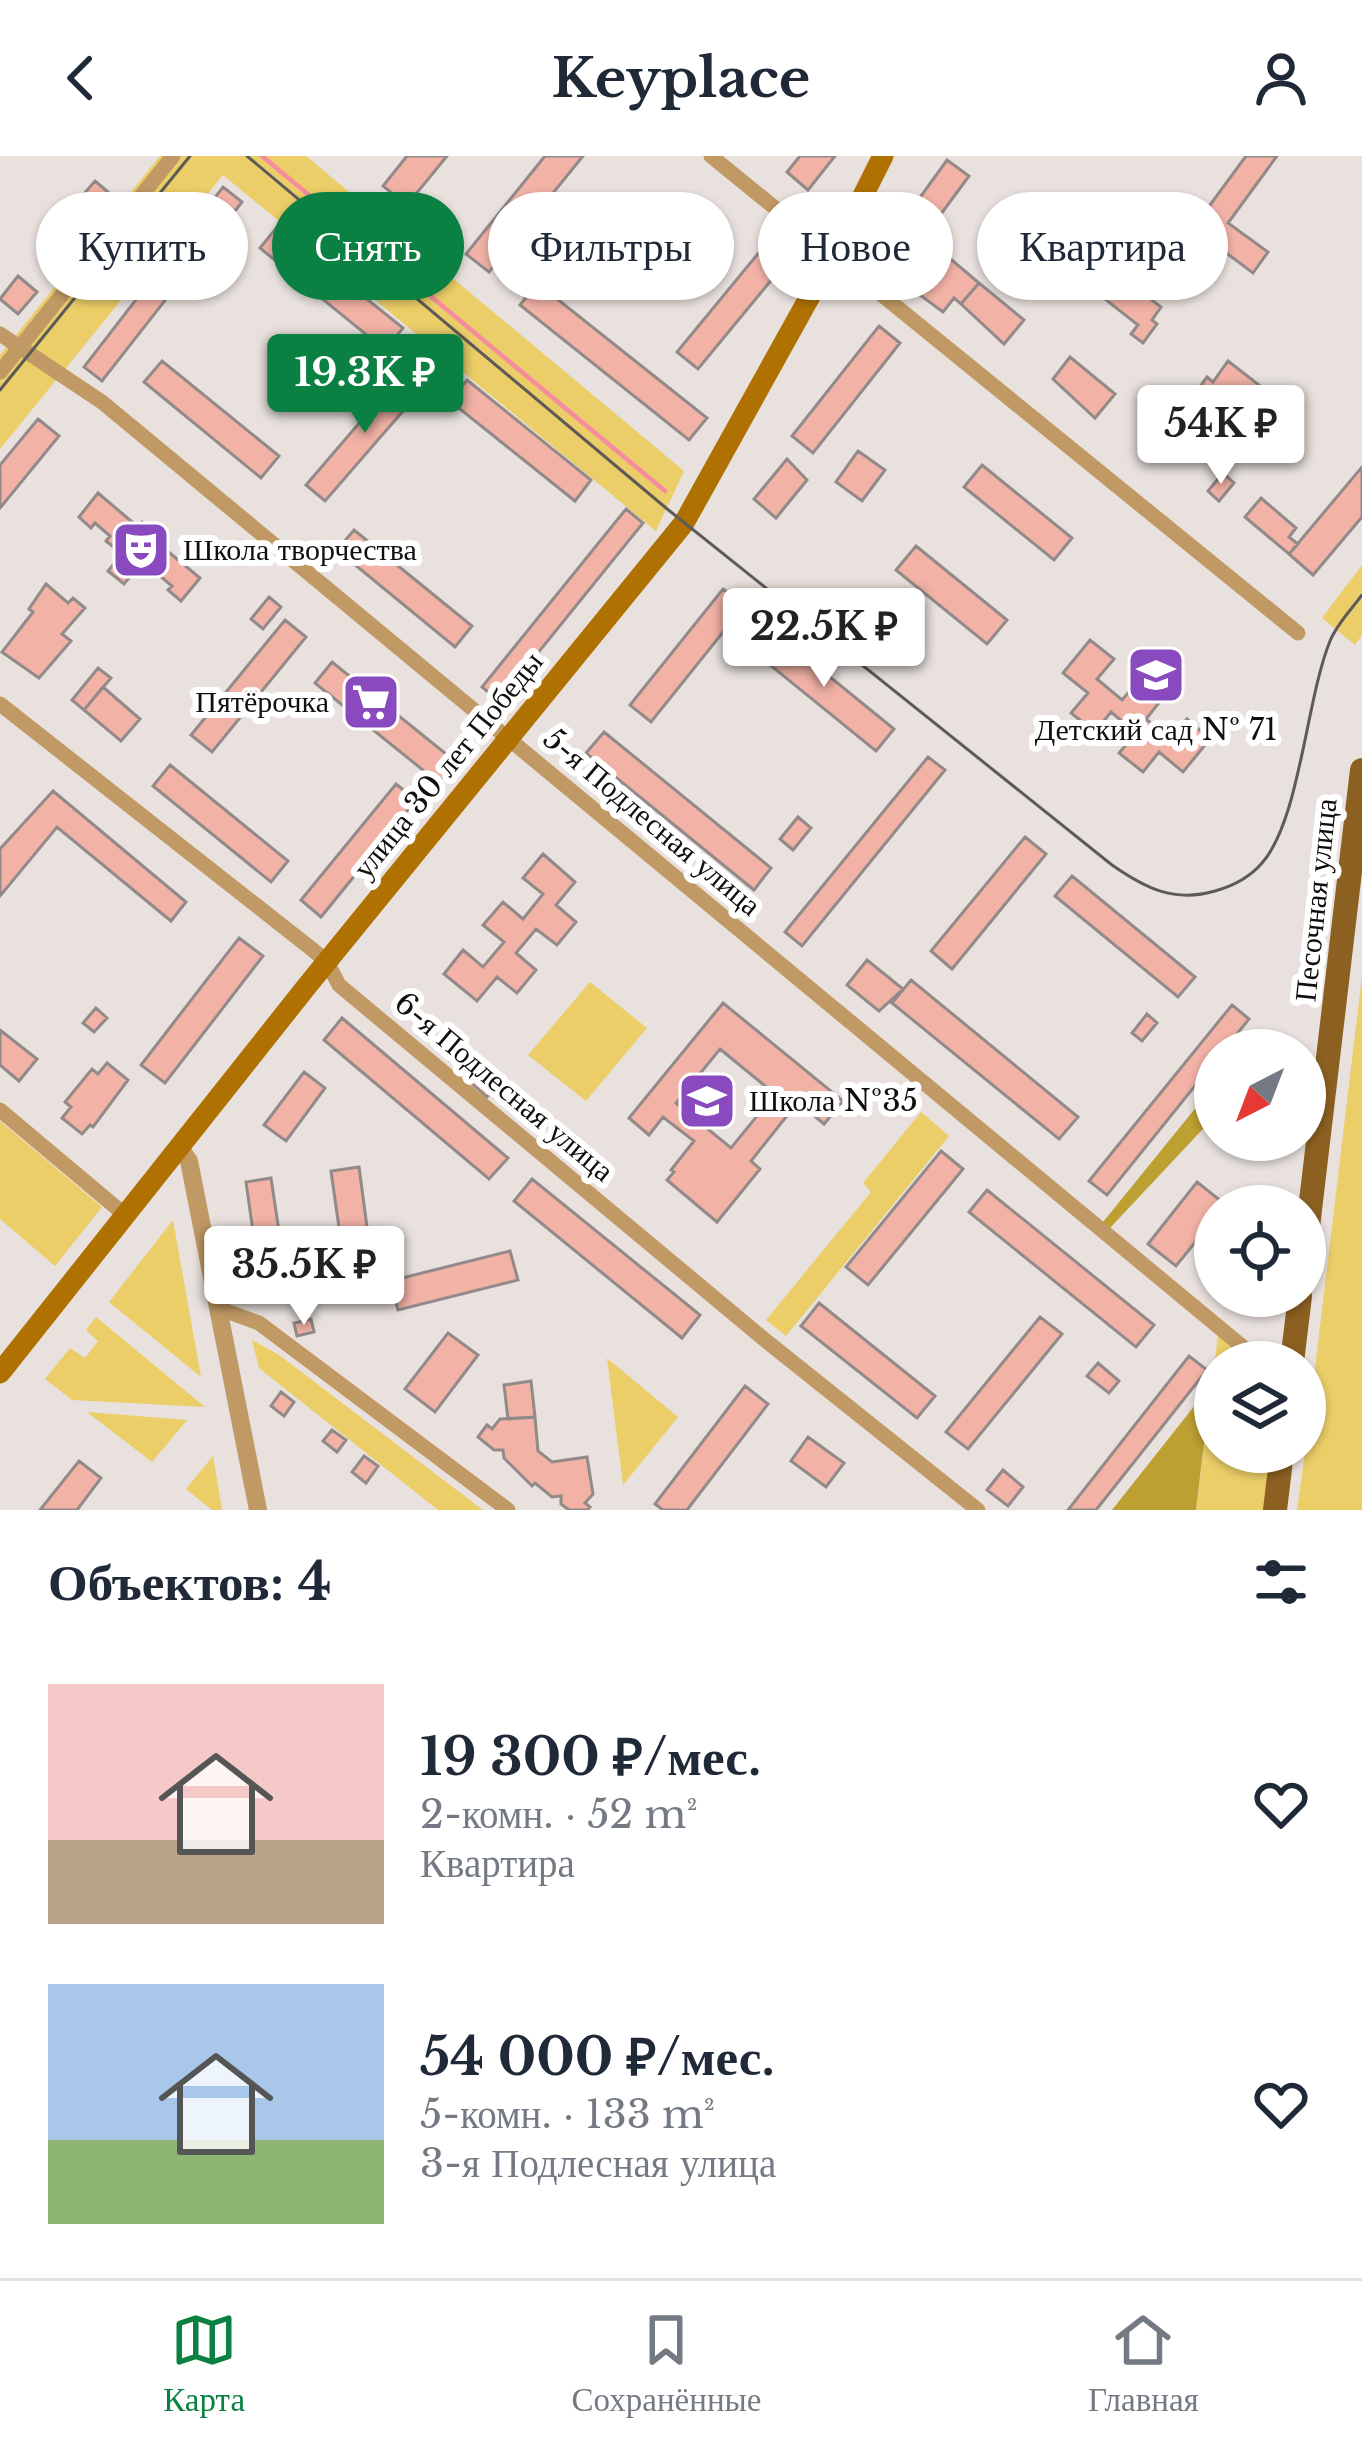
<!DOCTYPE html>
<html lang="ru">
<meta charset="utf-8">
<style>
body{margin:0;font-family:"Libre Baskerville",serif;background:#f2f2f3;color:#1f2937;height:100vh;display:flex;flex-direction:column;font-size:45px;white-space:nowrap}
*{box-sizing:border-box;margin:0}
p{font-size:39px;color:#747a83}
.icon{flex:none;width:66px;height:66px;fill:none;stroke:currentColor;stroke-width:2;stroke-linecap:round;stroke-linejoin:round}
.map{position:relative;height:1354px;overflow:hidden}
.drawer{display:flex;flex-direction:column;background:#fff;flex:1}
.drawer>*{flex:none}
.top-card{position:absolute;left:36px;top:36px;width:1290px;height:108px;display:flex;gap:24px}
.needle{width:78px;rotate:222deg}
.fabs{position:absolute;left:1194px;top:873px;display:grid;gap:24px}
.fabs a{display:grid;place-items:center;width:132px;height:132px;border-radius:50%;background:#fff;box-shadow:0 3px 9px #0004;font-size:60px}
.price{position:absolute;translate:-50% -102px;padding:0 27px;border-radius:12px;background:#fff;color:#222;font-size:39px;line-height:78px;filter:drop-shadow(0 3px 6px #0008)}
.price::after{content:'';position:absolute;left:50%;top:72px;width:36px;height:27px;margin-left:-18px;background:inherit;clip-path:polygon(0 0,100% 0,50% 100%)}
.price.selected{background:#0b8043;color:#fff}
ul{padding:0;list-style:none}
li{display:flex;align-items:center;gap:36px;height:300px;padding:0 48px}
li span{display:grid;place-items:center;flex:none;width:336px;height:240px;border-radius:0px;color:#555}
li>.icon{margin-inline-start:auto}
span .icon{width:144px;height:144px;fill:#fffc;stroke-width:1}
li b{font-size:51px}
h2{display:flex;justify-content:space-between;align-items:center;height:144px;padding:0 48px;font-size:51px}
.pill{padding:0 42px;border-radius:54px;background:#fff;box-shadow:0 3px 9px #0004;font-size:42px;line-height:108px}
.pill.selected{background:#0b8043;color:#fff}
header{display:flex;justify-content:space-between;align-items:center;height:156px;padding:0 48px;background:#fff;font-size:54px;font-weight:700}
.menu{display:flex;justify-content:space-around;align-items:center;height:168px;border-top:3px solid #e0e1e3;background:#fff;font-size:33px;color:#747a83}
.menu a{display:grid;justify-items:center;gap:6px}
.menu .selected{color:#0b8043}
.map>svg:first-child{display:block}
</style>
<header><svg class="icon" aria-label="back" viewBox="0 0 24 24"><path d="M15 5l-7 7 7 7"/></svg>Keyplace<svg class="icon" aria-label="person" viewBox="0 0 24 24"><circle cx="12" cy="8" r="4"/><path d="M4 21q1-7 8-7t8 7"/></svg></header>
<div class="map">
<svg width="1362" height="1354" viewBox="0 0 1362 1354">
<rect width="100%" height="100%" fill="#e8e1dd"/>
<path fill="#ebce68" d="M160,0H306L684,315L656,375L223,19L0,293V199Z
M1362,409V479L1355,489L1322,462Z
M1362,820V1354H1297L1305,1296Z
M590,826L647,872L586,945L528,899Z
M921,956L949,980L786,1180L766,1164L871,1036L863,1027Z
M0,965L102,1051L55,1110L0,1063Z
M173,1064L201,1221L109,1146Z
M96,1161L205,1251L72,1244L45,1223L70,1192L85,1202L98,1185L86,1174Z
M1218,1180L1252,1206H1215V1296H1271L1264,1354H1196Z
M252,1184L279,1199L483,1354H438L259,1212Z
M607,1202L678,1261L623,1329Z
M87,1256L187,1264L152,1306Z
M213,1300L222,1354H212L186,1333Z"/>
<path fill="#bda032" d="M1215,928V960L1110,1072L1103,1066Z
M1211,1229L1196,1354H1112Z"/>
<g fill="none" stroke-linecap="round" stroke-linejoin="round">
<path stroke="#f58c9e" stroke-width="4.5" d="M262,0L665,335"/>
</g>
<path fill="#f2b2a6" stroke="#928a89" stroke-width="3" fill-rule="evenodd" d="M407,0H447L407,49L383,30Z
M545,0H583L489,116L466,98Z
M800,0H835L808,34L787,16Z
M1246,0H1277L1228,67L1268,96L1253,117L1193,72Z
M947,4L969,20L930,73L908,58Z
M95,25L115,42L95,65L75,48Z
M223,31L242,46L102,225L84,211Z
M277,71L403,172L385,194L260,92Z
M780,71L801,88L698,213L677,196Z
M565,73L575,81L557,103L547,95Z
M940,94L979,127L961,148L954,142L943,156L901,125L921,102L928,96L935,101Z
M1088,95L1161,151L1152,164L1157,168L1143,187L1131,178L1138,169L1081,124L1073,133L1062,124Z
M18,120L37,136L18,158L0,143Z
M537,127L707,262L689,284L520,149Z
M979,127L1024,164L1004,188L961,148Z
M879,170L900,187L813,297L792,280Z
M1070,201L1115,238L1095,262L1053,223Z
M345,204L357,213L342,233L330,224Z
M162,205L279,300L261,322L144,226Z
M1228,205L1300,261L1283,282L1287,285L1279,295L1268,286L1275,277L1218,232L1211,241L1199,232L1207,221L1213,226Z
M403,216L423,232L325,345L306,329Z
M467,224L591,324L575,345L450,245Z
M38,263L59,280L0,352V309Z
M858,295L885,314L862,345L836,326Z
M787,303L807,324L776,362L754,343Z
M982,309L1072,382L1054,404L964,331Z
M1362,311V361L1313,419L1289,398Z
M1223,317L1234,327L1219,345L1208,335Z
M98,337L138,371L142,366L164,384L160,389L200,422L181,445L168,434L172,430L154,415L150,420L139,410L124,428L108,415L122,398L106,385L110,380L95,367L91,372L79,361Z
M1261,342L1296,372L1289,381L1298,388L1289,398L1245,361Z
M626,353L643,367L499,545L482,531Z
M354,374L472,470L455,491L337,394Z
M916,390L1007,464L987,488L896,414Z
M46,428L68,447L73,442L85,452L62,478L71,485L39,522L2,496L33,456L29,453Z
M723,433L744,450L651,566L630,549Z
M269,441L281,451L263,473L251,463Z
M285,464L306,481L212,596L191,579Z
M771,473L894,573L876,595L753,495Z
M1090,484L1114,503L1097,523L1122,544L1139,524L1162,543L1146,563L1170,583L1187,563L1210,583L1183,616L1159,596L1143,616L1119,597L1136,577L1111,556L1095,576L1071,557L1088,537L1063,517Z
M332,506L456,606L439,627L315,527Z
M98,512L111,522L84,554L72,544Z
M103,531L140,563L121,585L84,554Z
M604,576L771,712L754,734L586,597Z
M928,601L945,614L802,790L785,776Z
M170,609L288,705L271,726L153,630Z
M396,628L416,644L321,761L301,744Z
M53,635L186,746L171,765L57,671L0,740V693Z
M798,661L811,672L793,694L780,683Z
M1025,681L1046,698L952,813L931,795Z
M543,698L575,726L556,749L576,766L557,789L536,773L516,797L536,814L517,837L497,821L477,845L444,818L463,794L483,811L504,786L483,769L503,746L523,763L543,738L523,722Z
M1072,720L1195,821L1178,841L1055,740Z
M239,782L263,800L165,927L141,909Z
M867,804L903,833L879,855L847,829Z
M911,824L1078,961L1059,983L892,847Z
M723,847L843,945L824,968L798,946L751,1005L760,1013L717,1066L667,1024L674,1016L671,1014L694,985L663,961L649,979L629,962ZM720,893L775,938L731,992L676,947Z
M1232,849L1249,863L1224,894H1215V905L1107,1039L1089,1025Z
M96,852L107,862L94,876L83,867Z
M1147,858L1157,867L1142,885L1132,877Z
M342,862L508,1002L489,1023L324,884Z
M0,874L37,903L19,925L0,909Z
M107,907L128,924L93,971L90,969L82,978L62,962L71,951L65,946L92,913L98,918Z
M479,914L497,930L487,941L469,925Z
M304,916L325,932L286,985L264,969Z
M941,995L963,1013L868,1129L846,1111Z
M359,1011L375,1131L348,1135L331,1015Z
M271,1022L289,1142L263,1146L246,1026Z
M532,1023L700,1159L682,1182L514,1045Z
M1197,1026L1226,1049L1215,1050V1062L1176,1110L1148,1088Z
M987,1034L1154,1169L1136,1191L969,1056Z
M510,1095L518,1124L398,1154L390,1125Z
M819,1147L935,1240L917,1262L801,1170Z
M1040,1161L1062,1178L968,1293L946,1276Z
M311,1163L314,1176L297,1180L294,1167Z
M448,1177L478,1199L435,1256L405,1233Z
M1189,1200L1207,1214L1096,1354H1068Z
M1098,1207L1119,1225L1109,1237L1087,1220Z
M531,1225L535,1261L508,1263L504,1229Z
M745,1230L768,1248L687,1354H663L655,1348Z
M281,1236L294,1246L284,1260L271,1250Z
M535,1261L538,1295L552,1306L587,1301L593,1338L585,1347L590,1351L587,1354H569L561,1348V1340L552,1341L535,1327L532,1330L504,1302L503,1294H494L478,1281L487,1269L492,1273L500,1263Z
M332,1274L346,1284L337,1296L323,1285Z
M808,1281L844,1307L826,1331L791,1305Z
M364,1300L378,1310L366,1327L352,1316Z
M79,1305L101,1322L77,1354H40Z
M1003,1314L1023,1331L1008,1350L987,1334Z"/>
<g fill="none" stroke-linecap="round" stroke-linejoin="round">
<path stroke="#c19964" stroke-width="15" d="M711,0L1298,477
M0,178L102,246L1261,1206
M0,216L173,0
M0,548L313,794L327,806L339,829L765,1184L978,1354
M0,954L125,1059
M218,1152L259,1167L508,1354"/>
<path stroke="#c19964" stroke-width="18" d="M179,991L189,1005L258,1354"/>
<path stroke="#af7202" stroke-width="21" d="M0,1217L307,830L684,367L833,99L883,0"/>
<path stroke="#8c6021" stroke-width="24" d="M1305,1096L1362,614
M1292,1206L1300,1140
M1275,1354L1282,1296"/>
<path stroke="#5e5a58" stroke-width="3" d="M247,0L666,352L1112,709C1145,732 1174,747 1215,735C1233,730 1250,721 1262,707C1300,664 1306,544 1330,485C1337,468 1351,454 1362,439
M0,234L190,0"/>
</g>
<defs>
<g id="theatre-square" transform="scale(3)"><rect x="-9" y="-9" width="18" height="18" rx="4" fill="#8a4abf" stroke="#fff"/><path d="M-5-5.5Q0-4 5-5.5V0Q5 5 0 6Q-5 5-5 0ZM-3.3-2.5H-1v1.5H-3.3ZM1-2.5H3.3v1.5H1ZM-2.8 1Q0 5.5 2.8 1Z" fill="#fff"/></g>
<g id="school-square" transform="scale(3)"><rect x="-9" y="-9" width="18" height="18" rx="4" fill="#8a4abf" stroke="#fff"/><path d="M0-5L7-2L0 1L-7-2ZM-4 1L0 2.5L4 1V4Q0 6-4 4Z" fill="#fff"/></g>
<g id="supermarket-square" transform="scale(3)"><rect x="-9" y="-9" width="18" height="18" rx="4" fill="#8a4abf" stroke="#fff"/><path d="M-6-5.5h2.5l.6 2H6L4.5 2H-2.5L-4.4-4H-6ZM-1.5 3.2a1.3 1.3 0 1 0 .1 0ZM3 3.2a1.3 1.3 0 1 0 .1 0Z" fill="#fff"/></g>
</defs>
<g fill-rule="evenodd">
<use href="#theatre-square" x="141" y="394"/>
<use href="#school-square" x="1156" y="519"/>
<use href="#supermarket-square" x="371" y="546"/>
<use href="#school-square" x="707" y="945"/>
</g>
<g text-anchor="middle" stroke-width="12" stroke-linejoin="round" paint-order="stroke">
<g font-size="30" fill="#110f0e" stroke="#fff" text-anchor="start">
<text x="183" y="404">Школа творчества</text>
<text x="329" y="556" text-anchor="end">Пятёрочка</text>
<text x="1156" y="584" text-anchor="middle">Детский сад № 71</text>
<text x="749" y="955">Школа №35</text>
</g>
<g font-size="30" fill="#110f0e" stroke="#fff">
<text transform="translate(448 609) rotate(-51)" y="10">улица 30 лет Победы</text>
<text transform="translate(652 666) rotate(40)" y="10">5-я Подлесная улица</text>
<text transform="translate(1316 744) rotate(-84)" y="10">Песочная улица</text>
<text transform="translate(504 931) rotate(40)" y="10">6-я Подлесная улица</text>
</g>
</g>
</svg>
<div class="fabs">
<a><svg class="needle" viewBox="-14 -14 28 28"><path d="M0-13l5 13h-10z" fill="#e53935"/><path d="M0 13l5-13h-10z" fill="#747a83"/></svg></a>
<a><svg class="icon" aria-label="locate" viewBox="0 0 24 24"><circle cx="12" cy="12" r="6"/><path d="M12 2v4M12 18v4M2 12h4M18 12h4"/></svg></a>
<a><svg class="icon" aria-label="layers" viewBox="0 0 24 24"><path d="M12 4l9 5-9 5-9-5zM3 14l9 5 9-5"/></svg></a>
</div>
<b class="price selected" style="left:365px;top:280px">19.3K ₽</b>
<b class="price" style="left:1221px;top:331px">54K ₽</b>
<b class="price" style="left:824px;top:534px">22.5K ₽</b>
<b class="price" style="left:304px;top:1172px">35.5K ₽</b>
<div class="top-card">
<a class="pill">Купить</a>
<a class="pill selected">Снять</a>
<a class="pill">Фильтры</a>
<a class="pill">Новое</a>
<a class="pill">Квартира</a>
</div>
</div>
<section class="drawer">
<h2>Объектов: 4<svg class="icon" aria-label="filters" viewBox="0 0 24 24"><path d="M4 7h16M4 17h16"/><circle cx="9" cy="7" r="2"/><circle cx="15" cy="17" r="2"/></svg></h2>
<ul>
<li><span style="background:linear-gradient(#f6c9c9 65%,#b9a48a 0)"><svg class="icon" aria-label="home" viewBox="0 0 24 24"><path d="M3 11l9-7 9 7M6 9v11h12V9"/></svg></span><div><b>19 300 ₽/мес.</b><p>2-комн. · 52 m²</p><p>Квартира</p></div><svg class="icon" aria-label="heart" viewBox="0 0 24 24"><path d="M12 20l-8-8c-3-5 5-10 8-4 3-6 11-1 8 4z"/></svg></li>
<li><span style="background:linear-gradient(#a9c7e8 65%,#8fb573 0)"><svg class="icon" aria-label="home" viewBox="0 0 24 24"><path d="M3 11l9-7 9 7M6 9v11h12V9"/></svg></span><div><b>54 000 ₽/мес.</b><p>5-комн. · 133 m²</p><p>3-я Подлесная улица</p></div><svg class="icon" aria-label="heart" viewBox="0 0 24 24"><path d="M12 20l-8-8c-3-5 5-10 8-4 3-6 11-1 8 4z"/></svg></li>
</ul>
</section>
<nav class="menu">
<a class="selected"><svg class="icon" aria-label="map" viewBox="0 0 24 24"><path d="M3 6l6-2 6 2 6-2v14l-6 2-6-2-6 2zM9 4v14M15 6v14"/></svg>Карта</a>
<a><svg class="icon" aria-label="saved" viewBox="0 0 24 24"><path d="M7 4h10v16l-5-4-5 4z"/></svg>Сохранённые</a>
<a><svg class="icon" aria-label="home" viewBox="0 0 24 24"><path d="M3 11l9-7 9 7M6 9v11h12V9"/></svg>Главная</a>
</nav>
